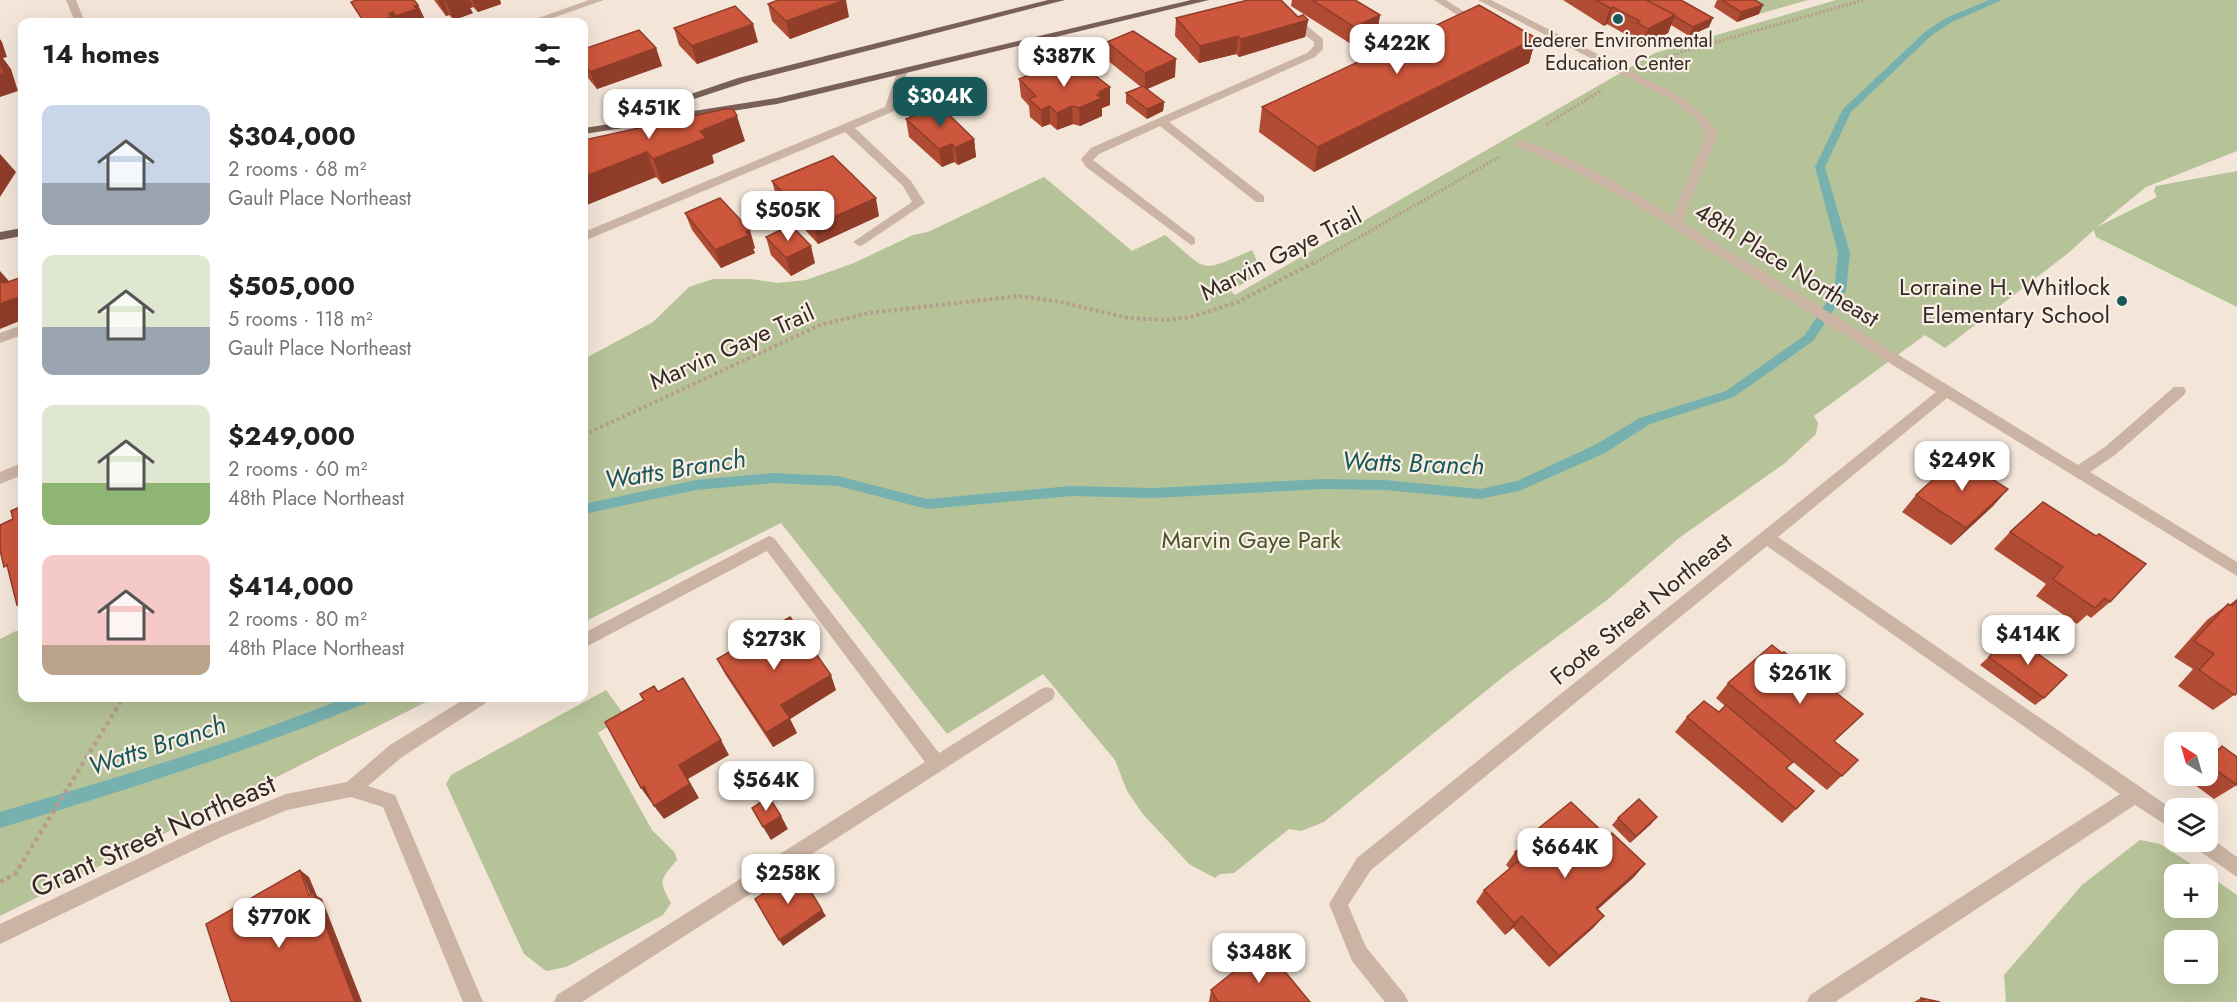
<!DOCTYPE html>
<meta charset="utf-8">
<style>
body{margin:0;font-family:Jost,sans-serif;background:#f2f2f2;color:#222;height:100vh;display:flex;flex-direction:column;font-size:22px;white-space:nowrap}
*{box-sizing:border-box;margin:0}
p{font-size:20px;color:#767676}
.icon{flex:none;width:33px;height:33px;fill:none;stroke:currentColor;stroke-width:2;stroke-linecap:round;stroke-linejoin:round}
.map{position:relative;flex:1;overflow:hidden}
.sheet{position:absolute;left:18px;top:18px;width:570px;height:684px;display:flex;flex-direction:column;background:#fff;border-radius:12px;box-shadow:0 6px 24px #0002}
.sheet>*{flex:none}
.needle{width:39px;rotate:323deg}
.tools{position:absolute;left:2164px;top:732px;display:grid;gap:12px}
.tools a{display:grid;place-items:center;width:54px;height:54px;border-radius:12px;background:#fff;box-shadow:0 6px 24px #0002;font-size:30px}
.price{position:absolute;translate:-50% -51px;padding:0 14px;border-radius:12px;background:#fff;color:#222;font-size:20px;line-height:39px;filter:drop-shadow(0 2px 3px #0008)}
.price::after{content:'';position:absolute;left:50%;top:36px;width:18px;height:14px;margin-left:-9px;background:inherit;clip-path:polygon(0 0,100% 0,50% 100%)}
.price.on{background:#195859;color:#fff}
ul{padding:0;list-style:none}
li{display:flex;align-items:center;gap:18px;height:150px;padding:0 24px}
li span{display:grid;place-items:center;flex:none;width:168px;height:120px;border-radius:12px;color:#555}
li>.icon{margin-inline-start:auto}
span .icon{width:72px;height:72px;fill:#fffc;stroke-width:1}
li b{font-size:26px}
h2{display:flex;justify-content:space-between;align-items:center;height:72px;padding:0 24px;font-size:26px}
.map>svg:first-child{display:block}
</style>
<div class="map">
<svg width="2237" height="1002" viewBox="0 0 2237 1002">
<rect width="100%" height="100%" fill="#f3e5d8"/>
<path fill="#b6c297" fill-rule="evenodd" d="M1739,0H1808L1759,14Z
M1836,0H2237V151L2146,187L2097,227L2157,197L2154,191L2156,186L2237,171V307L2096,237L2094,230L2067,254L1945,348L1925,335L1814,416L1818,423L1816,434L1785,463L1679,538L1607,600L1508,673L1324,822L1301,831L1289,829L1234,873L1220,874L1215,878L1189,864L1142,813L1127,791L1115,760L1043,674L947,734L781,523L584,622V359L653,322L689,287L713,279H751L778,283L806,280L854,263L913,235L928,232L1044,177L1132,251L1165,235C1209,272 1198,274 1252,250L1262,272L1231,291L1235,295L1655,53Z
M16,631H22V698H434L0,916V639Z
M606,690L622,712L618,720L598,733L652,830L675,853L677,860C660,880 658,880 671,903L663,915L566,967L546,971L524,954L446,784L451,775Z
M2140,840L2160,844L2207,874H2175V908H2208V875L2237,895V1002H2006L2004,975L2082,885ZM2175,940H2208V974H2175Z"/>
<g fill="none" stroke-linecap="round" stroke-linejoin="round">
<path fill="#76b1b0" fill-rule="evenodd" d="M1989,0H2002L1952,22L1932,35L1851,112L1825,167L1850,253L1846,291L1813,341L1734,397L1650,424L1605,453L1519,491L1480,499L1384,490L1324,489L1154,498L1071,496L927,509L838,486L773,483L696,490L584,514V504L696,480L773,473L838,476L927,499L1071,486L1154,488L1324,479L1384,480L1480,489L1517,481L1595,445L1640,418L1726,391L1805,335L1834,291L1838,253L1815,167L1843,109L1926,31L1946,18Z
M345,698H369L366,703C247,752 124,791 0,828V812C116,778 233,743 345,698Z"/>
<path stroke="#b79d8e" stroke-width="3" stroke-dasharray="2 2" stroke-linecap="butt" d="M1662,60L1681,52L1864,0
M1547,124L1602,90
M1313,264L1499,157"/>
<path stroke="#b79d8e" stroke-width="4" stroke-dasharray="3 3" stroke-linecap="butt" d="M584,435L820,325L869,313L1019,296L1056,301L1128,318L1166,320L1190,317L1238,302L1315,262"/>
<path stroke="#b79d8e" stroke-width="4.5" stroke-dasharray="4 4" stroke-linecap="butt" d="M0,882L15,874L123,698"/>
<path fill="#cbb4a4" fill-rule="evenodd" d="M66,0H76L85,22H75Z
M589,0H604L541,22H527Z
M1255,0C1281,0 1303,23 1323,39V49L1315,57L1169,122L1264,196V202H1256L1160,126L1099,154L1093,160L1195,238V244L1191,245L1086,167L1081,159L1091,148L1307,53L1314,46V42L1281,16Z
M1434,0H1446L1482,23L1473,25Z
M1478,0H1491L1676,94L1704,114L1718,134L1682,222L2078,465L2105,447L2174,387H2184L2186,391L2184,395L2115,455L2090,472L2237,562V576L1947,398L1778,537L2175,811V831L2135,805L1835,1002H1807L1810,995L2120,794L1767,546L1371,870L1348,905L1366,947L1405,995L1408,1002H1385L1352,961L1329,904L1357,858L1936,392L1630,201L1575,172L1517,146L1515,144L1521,140C1570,154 1629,189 1672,216L1706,134L1696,118L1668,98Z
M902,70L907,73L894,111L855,128L911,181L925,203L863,245L859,246L853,242L912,202L903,186L845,132L584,241V232L885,107L897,73Z
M22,325V335L0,343V333Z
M22,463V475L0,484V472Z
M769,536L774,538L939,753L1041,689L1047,687L1053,689L1055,694L1053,699L582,1002H554L557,995L925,762L767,551L584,648V633Z
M466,698H488L486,703L402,757L368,786L395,795L483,1002H463L383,807L351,797L287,810L221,837L0,944V924L209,825L286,794L347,782L390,745Z
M2208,836L2237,857V877L2195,848L2192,842H2208Z"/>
<path fill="#796056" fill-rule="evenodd" d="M1048,0H1065L746,82L639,117H631L629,115L738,78Z
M1191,0H1209L777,104L584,134V128L777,98Z
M22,228V236L0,240V232Z"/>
</g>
<path fill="#b04b34" d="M434,0H500L501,4L478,12L473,7L470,8L473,13L454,20L449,15L446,16Z
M1292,0H1355L1380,15L1377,33L1351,44L1291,6Z
M1563,0H1681L1709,27L1689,36L1671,25L1668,33L1641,47L1631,41L1632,38L1607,24L1604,26Z
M1717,0H1755L1759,14L1737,22L1714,7Z
M351,2L418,5L426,22H363Z
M768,4L849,17L790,39L772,21Z
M1298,17L1308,20L1305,37L1239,57L1236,54L1199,63L1175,36L1176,18Z
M674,28L758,42L697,64L679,45Z
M1536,38L1529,63L1314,172L1259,132L1262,107Z
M1107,42L1175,77L1147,89L1164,102L1163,111L1147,119L1126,103V93L1141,87L1107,60Z
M656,48L662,66L597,89L584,73V49Z
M1073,71L1110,87V105L1102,108V116L1080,126L1073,124L1057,130L1050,124L1042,127L1030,117L1029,106L1021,97L1019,79Z
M906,119L974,139L976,157L958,165L954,162L942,167L909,137Z
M584,140L745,141L712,155L714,163L662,184L656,177L584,206Z
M772,181L879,216L818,244L777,199Z
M685,213L755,248L753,249L755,253L721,268L692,230Z
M766,237L815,263L791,276L771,255Z
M1965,462L2008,489L1993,506L1951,545L1902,512L1916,495Z
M2043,502L2110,602L2091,618L2087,615L2077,624L2036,596L2046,584L1994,549L2010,532Z
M2237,599V693L2213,710L2178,686L2193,669L2174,657L2207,620L2228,604L2229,605Z
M2012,635L2044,698L2035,705L1980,665Z
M717,659L836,690L790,719L797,733L773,747L725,674Z
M1728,683L1835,742L1858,760L1827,790L1793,762L1786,769L1796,809L1782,823L1675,732L1687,717L1719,712L1725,706L1716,698Z
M2222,746L2237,785L2214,799L2184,777L2186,776H2208V755Z
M1618,818L1651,824L1630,843L1612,825Z
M1539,828L1608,837L1645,864L1634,877L1598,909L1604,916L1593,928L1549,967L1513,928L1505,935L1476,902L1484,890L1510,869L1506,865L1515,852L1536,847L1530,841Z
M1274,964L1310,1002H1209V1001L1211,990Z
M1921,998L1940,1002H1914Z"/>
<path fill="#903d2a" d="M438,0H443L449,15L446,16Z
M453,0H470L473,7L470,8L473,13L454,20L446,2Z
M472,0H500L501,4L478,12Z
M845,0H846L849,17L790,39L786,21Z
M418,5L426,22H399L396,16Z
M1763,5L1759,14L1737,22L1741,12Z
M1613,7L1607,24L1604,26L1610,8Z
M393,12L398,22H374L389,14Z
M1380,15L1377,33L1351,44L1354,27Z
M1675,15L1668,33L1641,47L1648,29Z
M1713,18L1709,27L1689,36L1693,27Z
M1308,20L1305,37L1239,57L1241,39Z
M753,24L758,42L697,64L692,46Z
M1238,36L1236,54L1199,63L1200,46Z
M1536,38L1529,63L1314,172L1318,147Z
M0,39L2,42L7,57L3,58L11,69L18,91L0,97Z
M656,48L662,66L597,89L590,72Z
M1176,59L1175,77L1145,90V73Z
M1110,87V105L1102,108V116L1080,126L1079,108L1097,95L1099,92Z
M1164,102L1163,111L1147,119V109Z
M1049,106L1050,124L1042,127L1041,110Z
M1072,106L1073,124L1057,130V113Z
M737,116L745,141L712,155L714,163L662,184L653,159L700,131Z
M974,139L976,157L958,165L955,148Z
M952,144L954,162L942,167L939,149Z
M647,152L656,177L584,206V177Z
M0,154L16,172L0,197Z
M876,198L879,216L818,244L814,226Z
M750,230L755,248L753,249L755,253L721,268L715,250Z
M811,246L815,263L791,276L786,258Z
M0,271L22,296V320L0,329Z
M584,341L587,348L584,349Z
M2008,489L1993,506L1951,545L1966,528Z
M22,603V609L17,605Z
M831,675L836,690L790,719L797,733L773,747L766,733L781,705Z
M721,740L729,755L688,779L699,798L664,819L654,806L679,765Z
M644,786L654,800L651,802L641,788Z
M781,816L788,829L771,840L763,827Z
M1657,817L1651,824L1630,843L1636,836Z
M1645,864L1634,877L1586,920L1596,908Z
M300,870L309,877L317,896L322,899L362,1002H355Z
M822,910L826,916L783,946L779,940Z
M1522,916L1513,928L1505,935L1514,923Z
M1604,916L1593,928L1549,967L1559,956Z"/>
<path fill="#cd573c" stroke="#903d2a" stroke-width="1.5" d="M356,0H414L418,5L414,6L417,9L396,16L393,12L389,14L392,17L374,22H370L369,20L364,22L351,2Z
M444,0H453L446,2Z
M778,0H845L786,21L768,4Z
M1248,0H1281L1298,17L1303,15L1308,20L1241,39L1238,36L1200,46L1176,18Z
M1312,0H1355L1380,15L1354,27Z
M1596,0H1646L1675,15L1648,29L1637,23L1640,21L1613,7L1610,8Z
M1646,0H1681L1713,18L1693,27L1674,16L1675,15Z
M1722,0H1755L1763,5L1741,12Z
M1479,5L1536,38L1318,147L1262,107Z
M735,6L753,24L692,46L674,28Z
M639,30L656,48L590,72L584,63V49Z
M1133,31L1176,59L1145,73L1107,42Z
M0,61L4,74L0,75Z
M1058,63L1073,71L1084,67L1110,87L1099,92L1101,93L1097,95L1102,98L1079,108L1072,106L1057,113L1049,106L1041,110L1029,99L1036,96L1019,79Z
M1143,86L1164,102L1147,109L1126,93Z
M939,105L974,139L955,148L952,144L939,149L906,119Z
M725,109H733L737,116L700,131L706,138L653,159L647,152L584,177V140Z
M833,156L876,198L814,226L772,181Z
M720,198L750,230L746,232L749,235L715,250L685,213Z
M791,225L811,246L786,258L766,237Z
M22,277V296L0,304V282L5,283Z
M1958,457L1965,462L1969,457L1980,464L1976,469L2008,489L1966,528L1916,495Z
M2043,502L2096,536L2099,534L2146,564L2110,602L2105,598L2095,608L2053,579L2063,567L2010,532Z
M22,506V603L17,605L7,565L4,567L0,550V525L13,519L11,511Z
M2237,600V693L2235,695L2199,670L2214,654L2194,641L2228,604L2232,606Z
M790,617L831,675L781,705L790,718L766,733L717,659Z
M2012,635L2067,675L2044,698L1989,657Z
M1772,645L1782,653L1784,652L1863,714L1834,741L1858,760L1842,776L1728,683Z
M683,678L721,740L679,765L690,784L654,806L644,786L641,788L605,722L644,700L640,694L654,686L658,692Z
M1704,701L1719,712L1726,705L1793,762L1786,768L1814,791L1796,809L1687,717Z
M2222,746L2237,757V785L2208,764V762Z
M769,797L781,816L763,827L752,808Z
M1639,799L1657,817L1636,836L1618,818Z
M1571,802L1608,837L1612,833L1645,864L1596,908L1604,916L1559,956L1522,916L1514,923L1484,890L1521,859L1515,852L1529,842L1535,847L1548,836L1539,828Z
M300,870L309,895L313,893L355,1002H231L206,924Z
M798,870L822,910L779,940L755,899Z
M1262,949L1274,964L1277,962L1310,1002H1218L1211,990Z
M1921,998L1940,1002H1922Z"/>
<g fill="#195859" stroke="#faefe5" stroke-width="2">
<circle cx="1618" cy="19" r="6"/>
<circle cx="2122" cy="301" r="6"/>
</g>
<g text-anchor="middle" stroke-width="4.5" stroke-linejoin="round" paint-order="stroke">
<g font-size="20" fill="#362a26" stroke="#faefe5">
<text x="1618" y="47">Lederer Environmental<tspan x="1618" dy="23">Education Center</tspan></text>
</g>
<g font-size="24" fill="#362a26" stroke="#faefe5">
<text transform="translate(1281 254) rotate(-27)" y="8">Marvin Gaye Trail</text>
<text transform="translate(1787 265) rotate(32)" y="8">48th Place Northeast</text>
<text transform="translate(732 347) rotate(-24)" y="8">Marvin Gaye Trail</text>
<text transform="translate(1641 609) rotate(-39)" y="8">Foote Street Northeast</text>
</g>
<g font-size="24" fill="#362a26" stroke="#faefe5" text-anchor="end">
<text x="2110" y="295">Lorraine H. Whitlock<tspan x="2110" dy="28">Elementary School</tspan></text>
</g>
<g font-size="24" fill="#475528" stroke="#faefe5">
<text x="1251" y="548">Marvin Gaye Park</text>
</g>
<g font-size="26" font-style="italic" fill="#195859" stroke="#faefe5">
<text transform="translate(1413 463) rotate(2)" y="9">Watts Branch</text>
<text transform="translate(675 469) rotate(-9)" y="9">Watts Branch</text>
<text transform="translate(157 745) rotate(-18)" y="9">Watts Branch</text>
</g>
<g font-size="28" fill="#362a26" stroke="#faefe5">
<text transform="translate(153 835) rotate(-24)" y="10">Grant Street Northeast</text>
</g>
</g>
</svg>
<div class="tools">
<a><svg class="needle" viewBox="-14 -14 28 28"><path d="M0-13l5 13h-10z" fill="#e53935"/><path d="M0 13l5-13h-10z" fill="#767676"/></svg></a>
<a><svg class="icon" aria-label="layers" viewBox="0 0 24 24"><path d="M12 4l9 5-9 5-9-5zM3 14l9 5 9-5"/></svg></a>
<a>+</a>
<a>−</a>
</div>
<b class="price" style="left:1397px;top:75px">$422K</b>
<b class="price" style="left:1064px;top:88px">$387K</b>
<b class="price on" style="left:940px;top:128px">$304K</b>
<b class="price" style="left:649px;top:140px">$451K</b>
<b class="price" style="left:788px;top:242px">$505K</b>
<b class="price" style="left:1962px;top:492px">$249K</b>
<b class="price" style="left:2028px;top:666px">$414K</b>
<b class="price" style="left:774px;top:671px">$273K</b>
<b class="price" style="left:1800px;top:705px">$261K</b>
<b class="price" style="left:766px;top:812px">$564K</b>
<b class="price" style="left:1565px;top:879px">$664K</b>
<b class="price" style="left:788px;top:905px">$258K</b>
<b class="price" style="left:279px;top:949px">$770K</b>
<b class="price" style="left:1259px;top:984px">$348K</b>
<section class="sheet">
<h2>14 homes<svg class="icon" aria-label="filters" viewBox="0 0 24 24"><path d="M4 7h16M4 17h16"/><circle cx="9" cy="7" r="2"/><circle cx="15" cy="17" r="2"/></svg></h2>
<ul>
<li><span style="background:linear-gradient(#c9d6e8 65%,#9aa5b1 0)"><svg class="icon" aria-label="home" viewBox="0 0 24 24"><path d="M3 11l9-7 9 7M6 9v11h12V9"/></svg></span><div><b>$304,000</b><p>2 rooms · 68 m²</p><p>Gault Place Northeast</p></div></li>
<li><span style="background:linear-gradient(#dfe7d0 60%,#9aa5b1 0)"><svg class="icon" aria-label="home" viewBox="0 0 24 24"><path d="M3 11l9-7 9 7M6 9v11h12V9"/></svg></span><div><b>$505,000</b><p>5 rooms · 118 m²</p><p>Gault Place Northeast</p></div></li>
<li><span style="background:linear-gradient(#dfe7d0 65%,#8fb573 0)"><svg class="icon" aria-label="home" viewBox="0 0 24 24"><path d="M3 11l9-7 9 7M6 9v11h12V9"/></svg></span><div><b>$249,000</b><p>2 rooms · 60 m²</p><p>48th Place Northeast</p></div></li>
<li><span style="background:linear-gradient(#f6c9c9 75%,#b9a48a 0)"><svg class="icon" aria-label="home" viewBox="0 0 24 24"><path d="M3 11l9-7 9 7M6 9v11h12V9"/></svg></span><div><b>$414,000</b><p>2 rooms · 80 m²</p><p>48th Place Northeast</p></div></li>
</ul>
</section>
</div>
